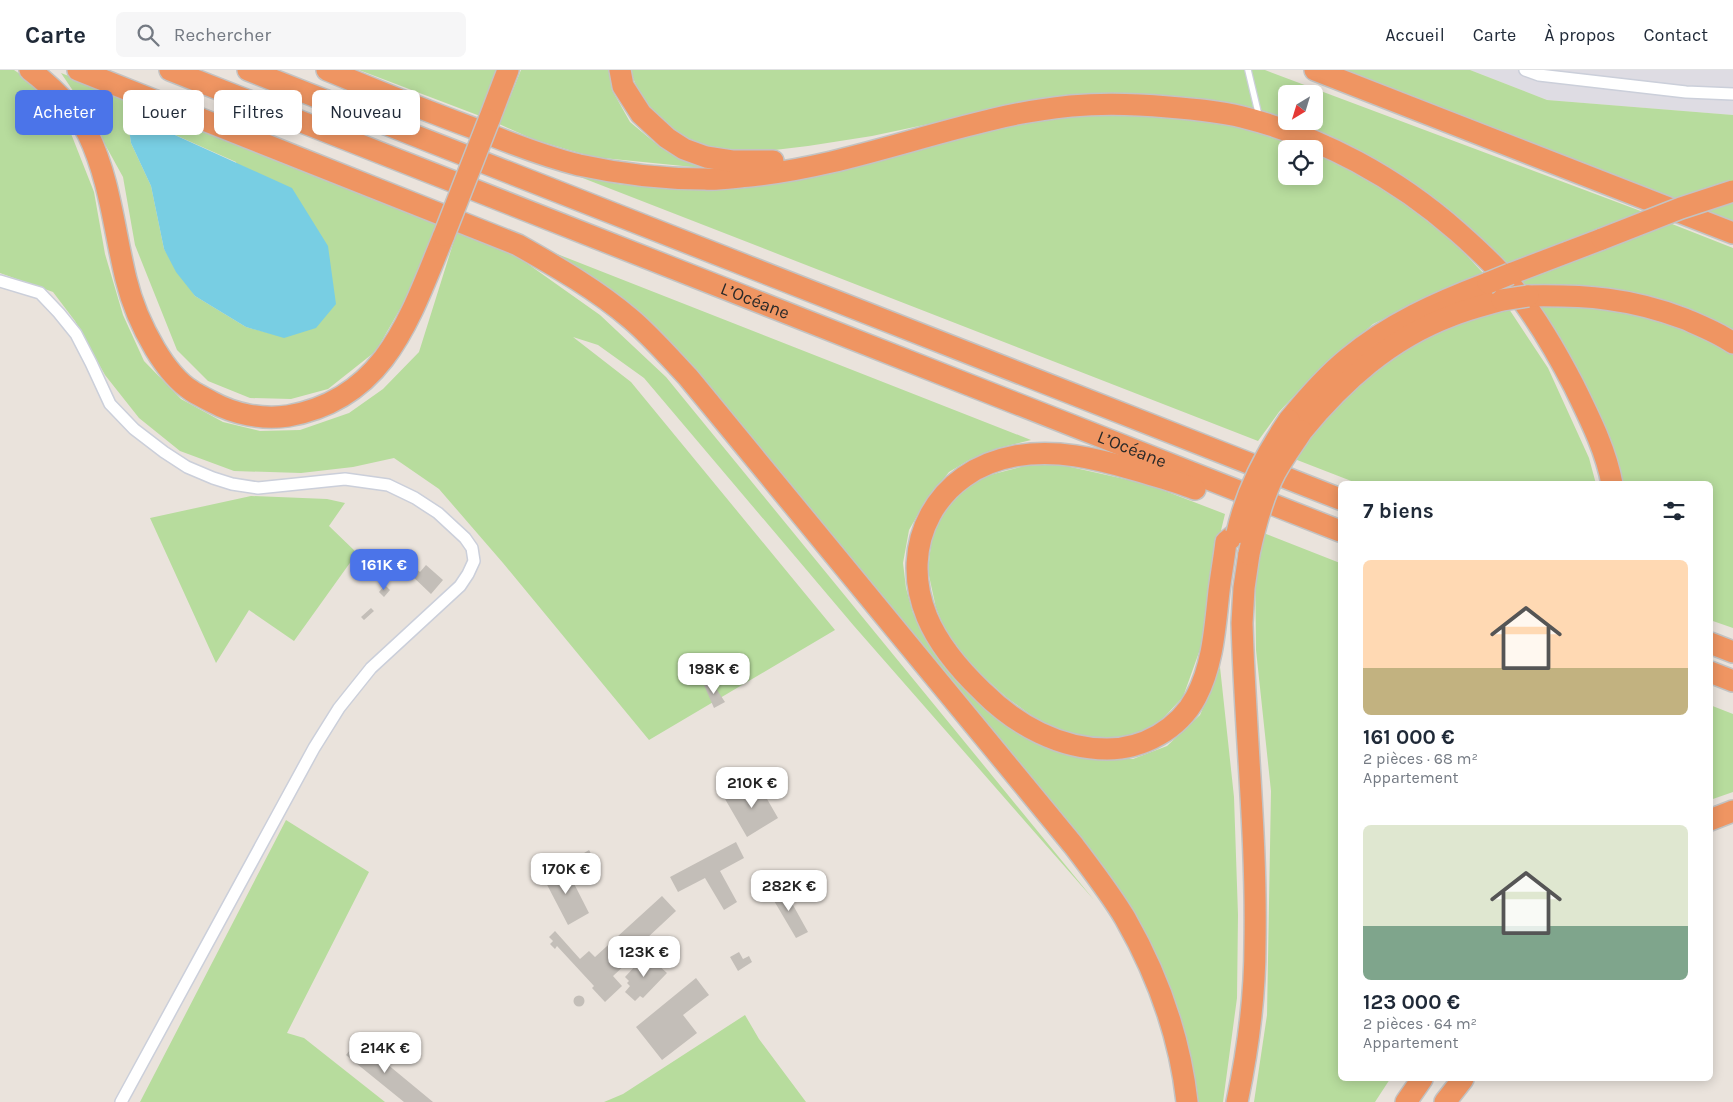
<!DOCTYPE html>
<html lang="fr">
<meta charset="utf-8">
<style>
body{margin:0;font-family:Karla,sans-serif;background:#f6f6f7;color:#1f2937;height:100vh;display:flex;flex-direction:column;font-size:19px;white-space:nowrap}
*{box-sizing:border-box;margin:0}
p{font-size:16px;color:#747a83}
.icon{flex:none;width:28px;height:28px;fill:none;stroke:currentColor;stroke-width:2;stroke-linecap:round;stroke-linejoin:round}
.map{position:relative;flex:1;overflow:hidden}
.panel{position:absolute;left:1338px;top:411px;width:375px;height:600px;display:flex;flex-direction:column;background:#fff;border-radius:8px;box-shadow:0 2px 12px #0003}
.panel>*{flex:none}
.hud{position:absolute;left:15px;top:20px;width:475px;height:45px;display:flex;gap:10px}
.needle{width:32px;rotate:218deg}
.buttons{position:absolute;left:1278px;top:15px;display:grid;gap:10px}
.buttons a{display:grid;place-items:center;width:45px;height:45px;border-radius:8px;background:#fff;box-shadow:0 2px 12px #0003;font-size:25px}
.price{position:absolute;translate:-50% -42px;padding:0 11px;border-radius:10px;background:#fff;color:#222;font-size:16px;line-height:32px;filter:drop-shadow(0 1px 2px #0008)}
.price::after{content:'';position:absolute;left:50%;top:30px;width:15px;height:11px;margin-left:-8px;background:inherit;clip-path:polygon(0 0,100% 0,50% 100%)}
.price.current{background:#4b74e9;color:#fff}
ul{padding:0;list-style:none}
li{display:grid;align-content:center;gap:10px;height:265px;padding:0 25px}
li span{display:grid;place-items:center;height:155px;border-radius:8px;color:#555}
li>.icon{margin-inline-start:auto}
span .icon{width:90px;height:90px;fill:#fffc;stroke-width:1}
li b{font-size:21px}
h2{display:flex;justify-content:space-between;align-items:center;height:60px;padding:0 25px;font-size:21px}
.chip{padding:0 18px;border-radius:8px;background:#fff;box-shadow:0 2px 12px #0003;font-size:18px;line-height:45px}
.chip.current{background:#4b74e9;color:#fff}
header{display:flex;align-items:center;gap:30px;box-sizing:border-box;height:70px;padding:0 25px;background:#fff;border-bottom:1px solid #e0e1e3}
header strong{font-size:24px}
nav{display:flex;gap:28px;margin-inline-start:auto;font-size:18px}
.search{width:350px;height:45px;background:#f6f6f7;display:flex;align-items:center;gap:12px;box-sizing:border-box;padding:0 18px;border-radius:8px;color:#747a83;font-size:19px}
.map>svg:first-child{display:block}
</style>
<header>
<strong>Carte</strong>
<div class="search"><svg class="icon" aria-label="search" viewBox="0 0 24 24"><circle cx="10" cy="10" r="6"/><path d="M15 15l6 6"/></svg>Rechercher</div>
<nav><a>Accueil</a><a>Carte</a><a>À propos</a><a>Contact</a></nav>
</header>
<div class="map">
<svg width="1733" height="1032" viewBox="0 0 1733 1032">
<rect width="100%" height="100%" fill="#eae3dc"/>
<path fill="#dedce3" d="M1470,0H1733V45L1547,30Z"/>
<path fill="#b7dc9d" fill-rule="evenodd" d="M0,0H14L32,12L68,56L94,122L105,184L123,245L144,291L181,329L223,352L260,361L300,360L349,343L383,319L419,282L457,161L511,182L600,245L666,307L1094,830L854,556L644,308L598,275L573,267L631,312L835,560L649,670L503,493L439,419L394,388L353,397L301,403L234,401L180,381L139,348L105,305L75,251L53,222L0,203Z
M359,0H497L480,46Z
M521,0H609L612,20L630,52L654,72L690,89L723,100L593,87L535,70L499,54Z
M630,0H1265L1646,143L1504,197L1481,172L1244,41H990L872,66L808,76L750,83L698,75L674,62L653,45L639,23ZM1286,24H1314V51H1286Z
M1345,0H1470L1547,30L1733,45V113L1676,132Z
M61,3L439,150L404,232L376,281L328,319L291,329L250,328L208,311L177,280L135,175L123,107L86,40ZM128,53L155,56L236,92L284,267L246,257L195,226L164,179L151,116L131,73Z
M1123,38C1140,39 1158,40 1176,42C1255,51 1341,80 1405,127C1435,149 1459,178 1484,204L1437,223L1373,254L1306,313L1279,342L1258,371L557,98L617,114L685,119L782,111L1026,47L1069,41ZM1286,79H1314V106H1286Z
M1733,130V151L1703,139Z
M1667,152L1733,178V264L1523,220L1515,210Z
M524,171L1031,370L999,378L969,390L949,402L925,432L909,460L903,493L906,518L913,543L930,573L999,649L1046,677L1084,689H1133L1167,676L1200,645L1220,597L1234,727L1238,845L1237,928L1223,1032H1195L1168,915L790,418L704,310L646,251Z
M1569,232L1650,244L1733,281V558L1710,550V414H1619L1535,235Z
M1509,239L1548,298L1589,388L1596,414H1359L1292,388L1308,365L1391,285L1468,247Z
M1057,394L1147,414L1225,444L1218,473L1203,571L1183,627L1153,659L1113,670L1081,668L1042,653L1006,627L975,599L948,567L936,538L928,501L932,465L948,436L968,416L990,405L1025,396Z
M251,426L327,429L345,433L329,456L357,483L294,571L249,540L216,593L150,448Z
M1261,462L1340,493V1009H1390L1375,1032H1254L1267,945L1271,721L1256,580L1255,486Z
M1710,635L1733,644V722L1710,730Z
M286,750L369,802L287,963L304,968L385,1032H140Z
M745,945L759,969L806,1032H604L623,1024Z"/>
<path fill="#78cee3" d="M128,53L155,56L292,118L328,176L336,234L316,258L284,268L246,257L195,226L176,202L164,179L151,116L131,73Z"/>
<path fill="#c3beb8" d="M426,495L443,510L431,524L410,504L416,499L420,502Z
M385,515L390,520L384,527L379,522Z
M371,538L374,541L364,550L361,547Z
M711,611L725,632L714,638L704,615Z
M756,710L778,748L747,767L725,729Z
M736,772L744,788L720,801L737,832L724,840L705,808L678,822L670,807Z
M589,780L595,791L589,794L584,783Z
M565,796L589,843L568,855L543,807Z
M783,817L808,862L796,868L770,824Z
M662,826L676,841L646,869L651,874L628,895L626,894L613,906L622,916L605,932L592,918L594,916L557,876L555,879L550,874L553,871L549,867L555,861L580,889L589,881L595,887Z
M739,882L743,889L749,886L752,892L738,901L730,887Z
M646,884L667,903L643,928L640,926L635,931L625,922L630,916L627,913L629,911L625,907Z
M696,908L709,925L683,945L697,963L662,990L636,957Z
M573.5 931a5.5 5.5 0 1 1 11 0a5.5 5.5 0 1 1-11 0Z
M358,970L433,1032H404L346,985Z"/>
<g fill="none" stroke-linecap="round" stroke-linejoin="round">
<g stroke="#cbcfda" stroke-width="8">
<path id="service" d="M1248,0L1259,46"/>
</g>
<g stroke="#cbcfda" stroke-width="14">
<path id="minor" d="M1525,0L1539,5L1686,22L1733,24
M0,211L40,223L59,243L76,264L91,293L110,334L134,359L164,382L187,397L213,408L232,414L258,418L345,409L388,415L415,428L438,443L465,468L472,478L474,491L468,504L460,516L371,598L339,638L314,678L121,1032"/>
</g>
<g stroke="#c3c3c3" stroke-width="24">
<g id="motorway">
<path d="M30,0C51,16 76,40 88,64C110,110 114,160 126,209C132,234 142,257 155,279C164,294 176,311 192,321C198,325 205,328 212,332C234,344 262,350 288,346C386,329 410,247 444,165"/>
<path d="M78,0L518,175C557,197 597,220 631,249C652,267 670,288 688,307L1074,776C1092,800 1110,823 1125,848C1157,904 1180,968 1187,1032"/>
<path id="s1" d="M170,0L1340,461"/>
<path d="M248,0L1340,429"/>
<path d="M327,0C375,20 424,40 473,58C507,72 543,86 579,95C620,104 662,109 705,109C720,110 735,107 750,106C832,98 909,69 990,50C1016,43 1044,39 1071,36C1103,33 1136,34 1168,37C1193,39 1218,41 1242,47C1322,67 1397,108 1458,162C1475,177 1492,192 1506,209C1533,242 1555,279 1574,316C1589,347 1606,380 1612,414"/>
<path d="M620,0L623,16L641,44L667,68L684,79L706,87L732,91H773"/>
<path d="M1315,0L1733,163"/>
<path d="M489,50L508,0"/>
<path d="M1510,204L1602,169"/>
<path d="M1528,226C1586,225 1630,228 1685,249C1701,256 1719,263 1733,273"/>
<path d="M1289,350C1307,328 1325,307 1347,289C1388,254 1438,232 1488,213"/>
<path d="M1302,361C1343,311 1390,269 1451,246C1467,239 1485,235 1502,230"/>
<path d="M1195,419C1175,411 1155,406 1135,400C1095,388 1056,379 1015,386C937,400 897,474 927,547C939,576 961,601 983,622C1016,655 1060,679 1107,679C1143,679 1179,659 1196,627C1213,595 1215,557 1219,521C1221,505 1224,489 1226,472L1237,463"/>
<path d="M1710,573L1733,582"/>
<path d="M1710,602L1733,611"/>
<path d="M1710,750L1733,741"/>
<path d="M1237,1032C1248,980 1255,928 1255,874C1257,767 1245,660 1242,553L1244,518L1249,484"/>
<path d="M1406,1032L1422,1009"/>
<path d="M1445,1032L1463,1009"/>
</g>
</g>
<use href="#service" stroke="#fff" stroke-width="5.5"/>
<use href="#minor" stroke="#fff" stroke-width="11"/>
<use href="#motorway" stroke="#ef9562" stroke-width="21"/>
<g stroke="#c3c3c3" stroke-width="24" stroke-linecap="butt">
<path id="motorway-bridge" d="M444,165L489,50
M1602,169L1681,138L1733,121
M1488,213L1510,204
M1502,230L1528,226
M1237,463C1246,422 1265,385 1289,350
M1249,484C1255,456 1262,428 1275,403C1283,388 1293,375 1302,361"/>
</g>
<use href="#motorway-bridge" stroke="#ef9562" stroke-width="21"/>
</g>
<g text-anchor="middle" stroke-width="4" stroke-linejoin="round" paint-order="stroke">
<g font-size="18" fill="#292929" stroke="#fff">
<text dy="6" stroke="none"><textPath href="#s1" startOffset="629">L’Océane</textPath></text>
<text dy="6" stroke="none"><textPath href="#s1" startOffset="1034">L’Océane</textPath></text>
</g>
</g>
</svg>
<div class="buttons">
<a><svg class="needle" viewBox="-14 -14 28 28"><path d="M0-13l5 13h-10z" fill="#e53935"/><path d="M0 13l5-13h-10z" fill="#747a83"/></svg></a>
<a><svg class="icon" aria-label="locate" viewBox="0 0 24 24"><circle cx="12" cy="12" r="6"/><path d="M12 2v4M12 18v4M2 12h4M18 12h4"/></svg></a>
</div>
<b class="price current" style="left:384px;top:521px">161K €</b>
<b class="price" style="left:714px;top:625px">198K €</b>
<b class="price" style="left:752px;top:739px">210K €</b>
<b class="price" style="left:566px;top:825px">170K €</b>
<b class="price" style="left:789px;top:842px">282K €</b>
<b class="price" style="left:644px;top:908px">123K €</b>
<b class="price" style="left:385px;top:1004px">214K €</b>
<div class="hud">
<a class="chip current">Acheter</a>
<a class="chip">Louer</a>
<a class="chip">Filtres</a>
<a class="chip">Nouveau</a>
</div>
<section class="panel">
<h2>7 biens<svg class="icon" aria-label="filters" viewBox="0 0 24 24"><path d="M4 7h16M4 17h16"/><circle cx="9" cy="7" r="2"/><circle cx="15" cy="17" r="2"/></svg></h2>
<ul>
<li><span style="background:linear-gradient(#ffd9b3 70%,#c2b280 0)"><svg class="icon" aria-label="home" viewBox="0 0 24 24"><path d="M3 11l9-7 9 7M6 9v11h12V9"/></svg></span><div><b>161 000 €</b><p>2 pièces · 68 m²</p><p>Appartement</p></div></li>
<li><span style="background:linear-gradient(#dfe7d0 65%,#7fa58c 0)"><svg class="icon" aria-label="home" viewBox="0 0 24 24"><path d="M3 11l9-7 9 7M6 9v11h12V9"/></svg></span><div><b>123 000 €</b><p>2 pièces · 64 m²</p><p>Appartement</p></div></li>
</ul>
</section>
</div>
